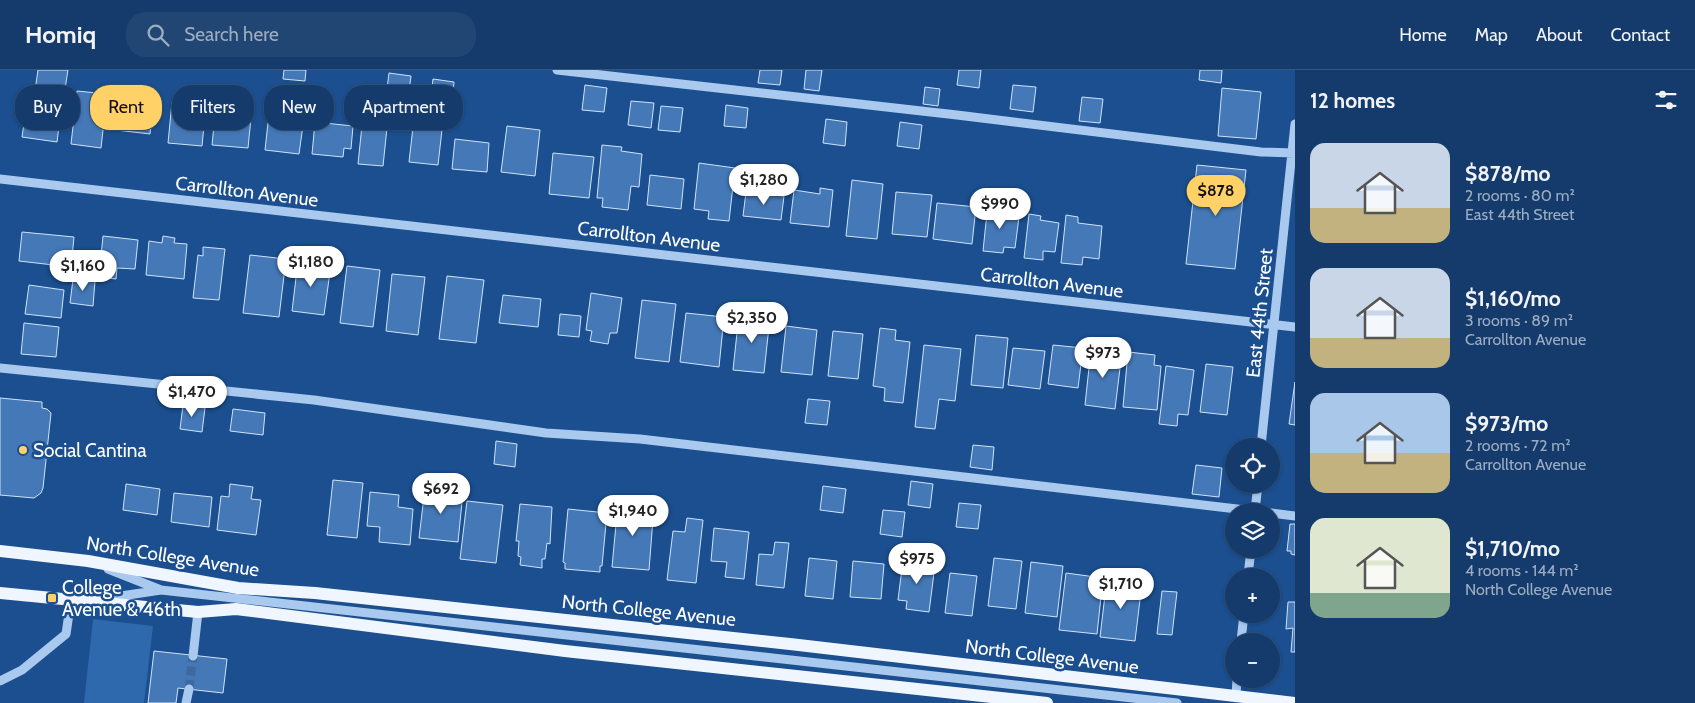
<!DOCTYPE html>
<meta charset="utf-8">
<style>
body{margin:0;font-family:Cabin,sans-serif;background:#214673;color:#f1f3f6;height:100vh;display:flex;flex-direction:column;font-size:19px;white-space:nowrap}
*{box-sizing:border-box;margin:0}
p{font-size:16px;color:#9dadc1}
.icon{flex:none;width:28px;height:28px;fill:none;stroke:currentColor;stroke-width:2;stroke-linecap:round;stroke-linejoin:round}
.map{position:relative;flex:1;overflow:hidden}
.details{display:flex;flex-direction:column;background:#143b6b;width:400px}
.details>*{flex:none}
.top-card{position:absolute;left:15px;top:15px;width:475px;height:45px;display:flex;gap:10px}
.fabs{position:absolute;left:1225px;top:368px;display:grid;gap:10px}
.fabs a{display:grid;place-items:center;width:55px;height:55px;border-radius:50%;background:#143b6b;box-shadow:0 1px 4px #0004,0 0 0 1px #33557e;font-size:25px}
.price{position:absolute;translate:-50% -42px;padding:0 11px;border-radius:18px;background:#fff;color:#222;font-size:16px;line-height:32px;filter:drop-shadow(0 1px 2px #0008)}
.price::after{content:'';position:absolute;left:50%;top:30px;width:15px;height:11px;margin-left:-8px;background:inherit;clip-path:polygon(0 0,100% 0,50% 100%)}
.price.current{background:#ffd166;color:#111}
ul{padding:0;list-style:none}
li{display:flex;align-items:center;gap:15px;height:125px;padding:0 15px}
li span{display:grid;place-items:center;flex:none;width:140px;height:100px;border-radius:15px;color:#555}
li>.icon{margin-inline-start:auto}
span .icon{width:60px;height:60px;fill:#fffc;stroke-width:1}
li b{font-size:21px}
h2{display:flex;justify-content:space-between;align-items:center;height:60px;padding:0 15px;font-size:21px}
.chip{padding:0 18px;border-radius:20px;background:#143b6b;box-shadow:0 1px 4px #0004,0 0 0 1px #33557e;font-size:18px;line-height:45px}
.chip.current{background:#ffd166;color:#111}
header{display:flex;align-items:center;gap:30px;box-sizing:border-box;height:70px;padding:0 25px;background:#143b6b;border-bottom:1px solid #33557e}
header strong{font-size:24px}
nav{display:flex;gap:28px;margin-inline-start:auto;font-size:18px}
.search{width:350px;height:45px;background:#214673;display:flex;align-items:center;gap:12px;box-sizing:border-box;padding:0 18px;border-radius:20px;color:#9dadc1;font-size:19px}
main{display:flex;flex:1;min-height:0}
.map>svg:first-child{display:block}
</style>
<header>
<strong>Homiq</strong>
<div class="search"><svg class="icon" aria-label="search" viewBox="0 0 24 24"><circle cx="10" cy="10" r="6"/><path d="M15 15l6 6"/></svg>Search here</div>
<nav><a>Home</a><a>Map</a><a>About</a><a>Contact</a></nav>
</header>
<main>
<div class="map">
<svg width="1295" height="633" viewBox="0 0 1295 633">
<rect width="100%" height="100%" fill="#1b4f8f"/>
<path fill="#2e69ad" d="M93,549L153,556L144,633H84Z"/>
<path fill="#4478b7" stroke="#cfe3fa" d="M38,0H68L64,25L35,21Z
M284,0H306L305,11L283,9Z
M760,0H782L780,15L758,13Z
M806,0H822L819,21L804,19Z
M959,0H981L979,18L957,15Z
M1200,0H1222L1221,13L1199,10Z
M389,3L411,6L408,30L386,27Z
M433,9L454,12L452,36L430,34Z
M585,15L607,18L604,42L582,40Z
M1013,15L1036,17L1033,42L1010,39Z
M925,17L940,19L938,36L923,34Z
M1222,18L1261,22L1256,69L1218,66Z
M77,21L107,24L101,78L71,74Z
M120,23L154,27L150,64L116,60Z
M28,27L62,32L57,72L22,67Z
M1082,27L1103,29L1100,53L1079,51Z
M631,31L654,33L651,58L628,55Z
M172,32L206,35L202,76L168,73Z
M726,35L748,38L746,58L724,56Z
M661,36L683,38L680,62L658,60Z
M269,44L304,48L299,84L265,80Z
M215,45L251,48L248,78L212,75Z
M414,48L443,51L438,95L409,92Z
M826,49L847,52L845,76L823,73Z
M315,52L353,56L351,79L344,78L343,87L312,84Z
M900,52L922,55L919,79L897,76Z
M362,55L387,58L383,96L358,94Z
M507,56L540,60L535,106L501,102Z
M455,69L489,73L487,102L452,99Z
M602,75L622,77L621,81L642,84L639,117L631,116L628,140L602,137L603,128H597Z
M553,83L594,87L589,128L549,124Z
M699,93L735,98L729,151L708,149L709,141L694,139Z
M1197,95L1246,100L1235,199L1186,194Z
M650,105L684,109L681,139L647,135Z
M852,110L883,114L877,169L846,166Z
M820,118L833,120L829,157L790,153L794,120L820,124Z
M746,122L784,126L781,150L743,146Z
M896,122L932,125L927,167L892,164Z
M937,133L976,137L972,174L933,169Z
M988,133L1001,135L1000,145L1019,147L1015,178L1004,177L1003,183L983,181Z
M1029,144L1041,146L1040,150L1059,153L1055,182L1043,181V190L1024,188Z
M1066,145L1078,147V153L1102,156L1099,189L1083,187L1082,195L1061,193Z
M22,162L74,167L71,197L19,191Z
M103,166L138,170L135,199L117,198L116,209L99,207Z
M163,166L175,168L174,173L187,174L184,209L146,205L149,171L162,173Z
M203,177L225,179L219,230L193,228L198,185L203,186Z
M250,185L286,189L279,247L243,243Z
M298,191L331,195L324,245L292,241Z
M347,196L380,200L373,257L340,253Z
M392,204L425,207L418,265L386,261Z
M447,206L484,210L476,273L439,269Z
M73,209L95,211L93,236L70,233Z
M29,215L64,220L61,248L25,244Z
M591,223L622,228L617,263H610L608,274L590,271L592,261L586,260Z
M503,225L541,229L538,257L499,253Z
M642,230L676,234L669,292L635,288Z
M686,243L724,247L719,297L680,292Z
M560,244L581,246L579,267L558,265Z
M739,244L770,247L764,303L733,300Z
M24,253L59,257L56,287L21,284Z
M786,256L817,260L812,305L781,302Z
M880,258L896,260L895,270L910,272L903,333L884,331L885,318L873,316Z
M833,261L863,264L858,309L828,306Z
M976,265L1008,268L1003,318L971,315Z
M924,275L961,279L955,331L939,329L935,359L915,357Z
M1053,275L1083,278L1078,318L1048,314Z
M1013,278L1045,281L1040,319L1008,315Z
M1091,279L1122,282L1115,339L1085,335Z
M1128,282L1155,285L1154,295L1161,296L1157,340L1123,337Z
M1206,294L1233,297L1227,345L1200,342Z
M1166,296L1194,300L1188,345L1178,344L1177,356L1159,354Z
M1295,312V355L1289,354Z
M0,328L42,332V338L47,339L51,343L43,418L41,423L34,428L0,425Z
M808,329L830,331L827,355L805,353Z
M183,335L205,338L202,362L180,359Z
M233,339L265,343L263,365L230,361Z
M496,371L517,374L515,397L494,394Z
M973,375L994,377L992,400L970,397Z
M1196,395L1222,398L1219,427L1192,424Z
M333,410L363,413L357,468L327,465Z
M911,411L933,414L930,438L908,435Z
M126,414L160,419L157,445L123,440Z
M230,414L253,417L251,429L261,430L256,465L217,460L221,426L229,427Z
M823,416L846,419L843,443L820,440Z
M425,418L463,422L458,472L419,468Z
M370,422L399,425L398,437L413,439L410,475L379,472L380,457L367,456Z
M174,423L212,427L209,457L171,452Z
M467,431L503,435L496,493L460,489Z
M618,433L654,436L649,500L612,497Z
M959,433L981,435L978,459L956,457Z
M520,434L552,437L550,474L547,473L545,489H542V498L520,495L521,487L518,486L519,471H516Z
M568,439L607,443L602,496H600V502L565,499V493L563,492Z
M883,440L905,442L902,467L880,464Z
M687,448L703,450L696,513L667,510L673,461L685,462Z
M1290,454H1295V485L1291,484V481H1287Z
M714,458L749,462L744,509L725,507L727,492L711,491Z
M775,472L789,473L784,518L756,515L759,484L773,485Z
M809,488L837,491L833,529L805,526Z
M994,488L1022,491L1016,539L988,536Z
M903,490L935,495L929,542L906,539L907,531L898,530Z
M853,491L884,494L881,529L850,527Z
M1031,492L1063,496L1057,547L1025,543Z
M950,503L977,506L972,546L945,543Z
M1066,503L1103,508L1097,564L1059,560Z
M1107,508L1142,513L1135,571L1100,567Z
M1162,521L1177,522L1172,565L1157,564Z
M1288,532H1295V582H1291L1293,558L1286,559Z
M154,581L227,589L223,623L178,618L176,633H148Z"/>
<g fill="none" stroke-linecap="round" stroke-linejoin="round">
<path stroke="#3d69a0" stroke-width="9" stroke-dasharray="9 4.5" stroke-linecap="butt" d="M189,619L193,586"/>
<path stroke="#a9c9ee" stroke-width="9" d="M557,0L957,45L1261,82L1295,83
M0,109L1295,257
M0,298L314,330L546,363L640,369L1254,441
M1261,376L1295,54
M1255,441L1258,414
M1271,443L1295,446
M108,499L161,520
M1248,506L1251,479
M101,529L161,520L1177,633
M1241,571L1244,544
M193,586L198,542
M0,611L22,600L66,564L71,530
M1236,626L1237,609
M186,633L189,619"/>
<path stroke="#f0f6ff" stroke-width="12" d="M0,481L88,491L238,518L315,523L408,533L790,574L1295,633
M0,523L198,542L236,539L565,581L1047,633"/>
</g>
<g fill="#ffd166" stroke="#1b4f8f" stroke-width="2">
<circle cx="23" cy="380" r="5"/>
<rect x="47" y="523" width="10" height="10" rx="2.5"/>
</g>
<g text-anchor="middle" stroke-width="5" stroke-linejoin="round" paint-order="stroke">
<g font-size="19" fill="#fff" stroke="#1b4f8f">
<text transform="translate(247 121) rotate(7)" y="7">Carrollton Avenue</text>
<text transform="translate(649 166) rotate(7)" y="7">Carrollton Avenue</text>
<text transform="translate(1052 212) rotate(7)" y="7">Carrollton Avenue</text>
<text transform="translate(1259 243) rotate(-84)" y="7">East 44th Street</text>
<text transform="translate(173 486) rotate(9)" y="7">North College Avenue</text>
<text transform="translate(649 540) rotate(6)" y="7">North College Avenue</text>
<text transform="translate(1052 586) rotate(7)" y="7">North College Avenue</text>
</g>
<g font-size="19" fill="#fff" stroke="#1b4f8f" text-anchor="start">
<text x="33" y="387">Social Cantina</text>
<text x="62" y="524">College<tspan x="62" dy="22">Avenue &amp; 46th</tspan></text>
</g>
</g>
</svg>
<div class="fabs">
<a><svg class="icon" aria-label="locate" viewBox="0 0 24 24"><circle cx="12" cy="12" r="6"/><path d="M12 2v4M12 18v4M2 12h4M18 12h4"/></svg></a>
<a><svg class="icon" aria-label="layers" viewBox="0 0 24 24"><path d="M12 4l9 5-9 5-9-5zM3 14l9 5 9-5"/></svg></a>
<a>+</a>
<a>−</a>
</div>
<b class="price" style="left:764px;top:136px">$1,280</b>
<b class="price current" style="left:1216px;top:147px">$878</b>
<b class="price" style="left:1000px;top:160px">$990</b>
<b class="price" style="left:311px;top:218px">$1,180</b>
<b class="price" style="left:83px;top:222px">$1,160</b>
<b class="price" style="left:752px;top:274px">$2,350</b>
<b class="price" style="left:1103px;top:309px">$973</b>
<b class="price" style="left:192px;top:348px">$1,470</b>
<b class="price" style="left:441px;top:445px">$692</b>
<b class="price" style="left:633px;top:467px">$1,940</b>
<b class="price" style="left:917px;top:515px">$975</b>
<b class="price" style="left:1121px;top:540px">$1,710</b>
<div class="top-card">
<a class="chip">Buy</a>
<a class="chip current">Rent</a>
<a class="chip">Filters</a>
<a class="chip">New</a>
<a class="chip">Apartment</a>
</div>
</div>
<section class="details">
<h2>12 homes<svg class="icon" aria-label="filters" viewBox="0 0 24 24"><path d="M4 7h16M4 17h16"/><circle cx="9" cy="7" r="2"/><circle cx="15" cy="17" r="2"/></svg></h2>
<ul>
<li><span style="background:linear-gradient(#c9d6e8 65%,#c2b280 0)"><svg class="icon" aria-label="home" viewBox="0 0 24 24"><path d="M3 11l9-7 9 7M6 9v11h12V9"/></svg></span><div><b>$878/mo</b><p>2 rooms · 80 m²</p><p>East 44th Street</p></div></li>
<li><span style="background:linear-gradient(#c9d6e8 70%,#c2b280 0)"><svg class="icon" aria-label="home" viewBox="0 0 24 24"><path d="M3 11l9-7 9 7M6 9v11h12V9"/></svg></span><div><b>$1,160/mo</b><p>3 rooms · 89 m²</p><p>Carrollton Avenue</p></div></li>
<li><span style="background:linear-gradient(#a9c7e8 60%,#c2b280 0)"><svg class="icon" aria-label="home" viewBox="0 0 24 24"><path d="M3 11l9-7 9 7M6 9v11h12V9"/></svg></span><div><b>$973/mo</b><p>2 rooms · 72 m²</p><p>Carrollton Avenue</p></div></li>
<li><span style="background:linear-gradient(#dfe7d0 75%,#7fa58c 0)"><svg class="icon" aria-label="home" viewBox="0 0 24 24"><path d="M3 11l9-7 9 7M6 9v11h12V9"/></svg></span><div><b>$1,710/mo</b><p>4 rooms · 144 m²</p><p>North College Avenue</p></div></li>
</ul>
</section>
</main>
